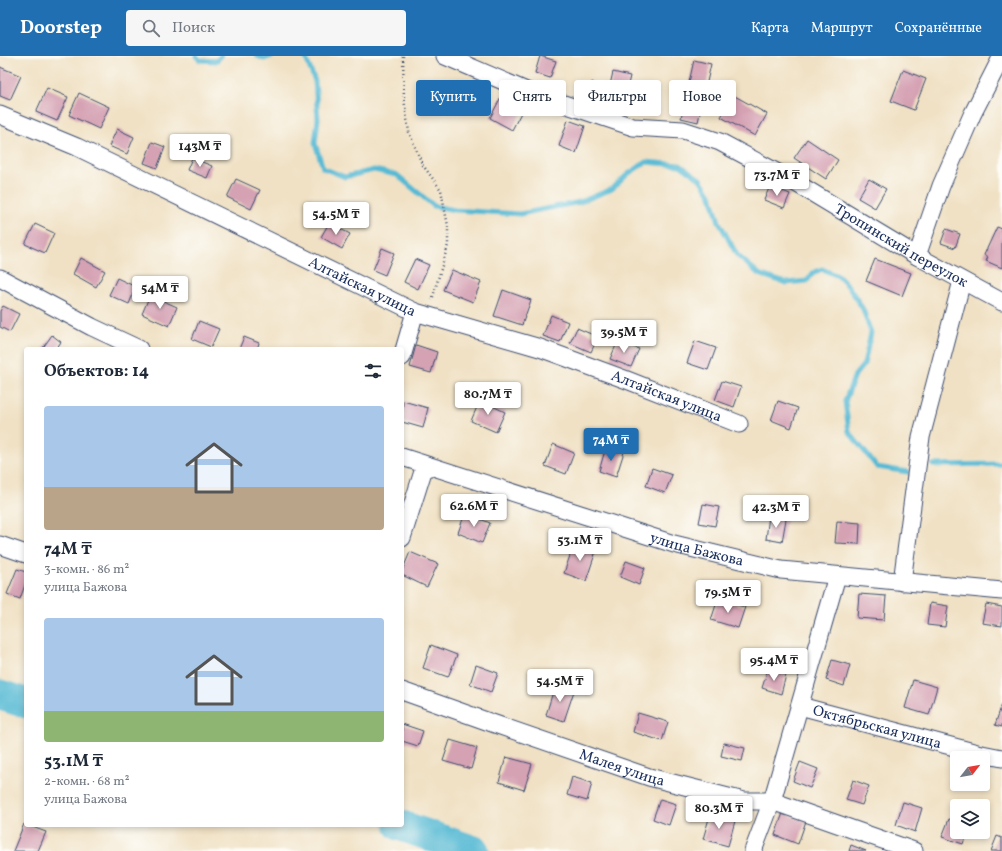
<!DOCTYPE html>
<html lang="ru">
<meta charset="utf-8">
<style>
body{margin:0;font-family:Vollkorn,serif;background:#f6f6f7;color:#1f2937;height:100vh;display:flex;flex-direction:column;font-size:15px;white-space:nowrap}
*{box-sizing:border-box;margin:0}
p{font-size:13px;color:#747a83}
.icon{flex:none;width:22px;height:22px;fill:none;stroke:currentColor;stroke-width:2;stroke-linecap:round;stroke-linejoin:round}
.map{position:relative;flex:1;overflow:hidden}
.drawer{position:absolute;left:24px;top:291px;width:380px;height:480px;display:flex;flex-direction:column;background:#fff;border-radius:4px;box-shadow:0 2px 6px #0003}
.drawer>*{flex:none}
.banner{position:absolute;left:416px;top:24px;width:380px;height:36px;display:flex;gap:8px}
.needle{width:26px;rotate:59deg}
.tools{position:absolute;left:950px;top:695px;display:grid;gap:8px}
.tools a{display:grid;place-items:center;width:40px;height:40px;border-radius:4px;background:#fff;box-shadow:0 2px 6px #0003;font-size:20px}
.price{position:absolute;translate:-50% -34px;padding:0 9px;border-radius:4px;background:#fff;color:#222;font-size:13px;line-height:26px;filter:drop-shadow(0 1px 2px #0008)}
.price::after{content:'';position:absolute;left:50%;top:24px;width:12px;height:9px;margin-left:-6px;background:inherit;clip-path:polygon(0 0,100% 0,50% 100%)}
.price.on{background:#1f6fb2;color:#fff}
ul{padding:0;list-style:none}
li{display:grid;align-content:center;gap:8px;height:212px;padding:0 20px}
li span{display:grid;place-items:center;height:124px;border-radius:4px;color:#555}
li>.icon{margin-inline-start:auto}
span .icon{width:72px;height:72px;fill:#fffc;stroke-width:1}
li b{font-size:17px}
h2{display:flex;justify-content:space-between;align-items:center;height:48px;padding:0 20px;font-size:17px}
.chip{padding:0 14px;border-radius:4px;background:#fff;box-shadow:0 2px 6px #0003;font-size:14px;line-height:36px}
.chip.on{background:#1f6fb2;color:#fff}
header{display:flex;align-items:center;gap:24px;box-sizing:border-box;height:56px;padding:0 20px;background:#1f6fb2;color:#fff}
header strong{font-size:19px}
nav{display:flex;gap:22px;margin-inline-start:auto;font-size:14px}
.search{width:280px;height:36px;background:#f6f6f7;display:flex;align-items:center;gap:10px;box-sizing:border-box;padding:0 14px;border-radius:4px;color:#747a83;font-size:15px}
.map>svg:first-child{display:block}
</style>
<header>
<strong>Doorstep</strong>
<div class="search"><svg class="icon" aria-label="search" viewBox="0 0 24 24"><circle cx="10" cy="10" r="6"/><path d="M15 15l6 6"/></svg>Поиск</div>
<nav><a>Карта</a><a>Маршрут</a><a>Сохранённые</a></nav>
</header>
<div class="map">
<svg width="1002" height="795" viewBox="0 0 1002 795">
<rect width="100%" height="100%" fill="#fdfcf7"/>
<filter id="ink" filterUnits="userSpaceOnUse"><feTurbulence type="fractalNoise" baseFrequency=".025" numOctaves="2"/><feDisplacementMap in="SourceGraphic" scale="8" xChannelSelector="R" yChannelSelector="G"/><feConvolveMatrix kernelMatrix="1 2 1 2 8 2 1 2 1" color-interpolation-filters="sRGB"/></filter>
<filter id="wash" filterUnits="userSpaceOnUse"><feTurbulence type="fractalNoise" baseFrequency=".012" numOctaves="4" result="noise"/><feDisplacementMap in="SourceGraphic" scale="16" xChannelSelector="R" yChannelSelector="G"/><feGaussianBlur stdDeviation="0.9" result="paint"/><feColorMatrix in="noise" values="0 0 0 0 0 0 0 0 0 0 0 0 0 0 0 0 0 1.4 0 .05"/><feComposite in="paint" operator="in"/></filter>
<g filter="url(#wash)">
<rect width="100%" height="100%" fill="#f0e1c4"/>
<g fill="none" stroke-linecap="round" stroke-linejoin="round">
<path stroke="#56bad4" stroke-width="5" d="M196,0L200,4L216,5L221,0
M257,0L264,3L272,0
M305,0L315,25L318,63L315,87L323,112L345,121L374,114L397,119L434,150L455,154L520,158L580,146L612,133L628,118L646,106L680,109L700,123L711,140L719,166L737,199L759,218L786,227L807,225L813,217L822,213L838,220L849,231L863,253L871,277L864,308L855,319L845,345L849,376L877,411L908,416
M933,409L1002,408"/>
<path stroke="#56bad4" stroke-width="31" d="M0,639L26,647
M399,769L474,795"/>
</g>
<g id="blocks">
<path fill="#d5a2b4" d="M540,0L556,5L550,22L535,17Z
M694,4L711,8L698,66L681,62Z
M0,11L21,20L10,44L0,40Z
M903,14L926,23L914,54L891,45Z
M613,16L630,20L624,46L607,42Z
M592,26L602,32L594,46L584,40Z
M47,32L68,41L57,65L36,56Z
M79,37L109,51L99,73L69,59Z
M502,39L524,51L512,74L490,62Z
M733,39L767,58L755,80L721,61Z
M568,64L585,70L576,97L559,90Z
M117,73L134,81L127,98L109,90Z
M807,83L838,104L826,123L794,102Z
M152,86L165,91L157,112L144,107Z
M192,102L212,110L207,122L187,114Z
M236,123L260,134L251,153L227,141Z
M869,123L886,133L875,152L858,142Z
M770,130L790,138L784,152L764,144Z
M329,167L350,178L342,193L321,181Z
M35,168L54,177L45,197L25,188Z
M997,171L1002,173V212L986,205L988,201L984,199Z
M946,173L960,178L955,192L941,187Z
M382,192L394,197L385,219L373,214Z
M81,202L105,215L96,231L73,218Z
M415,203L429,209L418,233L404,226Z
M875,203L911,217L902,240L866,225Z
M452,214L481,226L473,246L443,234Z
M117,222L136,231L129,248L109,239Z
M503,234L531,244L522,269L494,260Z
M150,239L177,251L169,270L142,258Z
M3,250L19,258L10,276L0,271V255Z
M551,259L568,266L560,286L543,280Z
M199,265L219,273L211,291L192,283Z
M577,272L598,281L591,296L570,287Z
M52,279L61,286L56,293H42Z
M244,281L259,287L257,293H239Z
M618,285L639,293L631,311L610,303Z
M695,285L716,292L708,314L687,307Z
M416,289L437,296L431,317L410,311Z
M722,325L741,331L734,351L715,344Z
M480,344L505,356L496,376L471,365Z
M403,345L428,352L423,372L402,366Z
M778,345L798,352L791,372L771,364Z
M553,388L574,397L566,418L545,410Z
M606,391L624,396L616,421L599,415Z
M652,412L672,419L665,437L646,430Z
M703,448L719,451L715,470L699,467Z
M465,457L490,467L482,487L458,477Z
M769,460L786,463L782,486L766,483Z
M837,465L860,467L859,488L835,487Z
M574,488L596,495L586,525L564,517Z
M410,496L438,508L427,531L402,519V515Z
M626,505L645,512L639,529L620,521Z
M17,513L26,516V526L20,543L7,538Z
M859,538L886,540L884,564L857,562Z
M718,543L745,551L738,572L711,564Z
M930,547L948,550L945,571L927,569Z
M986,548L1002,551V570L982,567Z
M431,589L457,599L448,621L423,612Z
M832,604L850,609L844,630L826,624Z
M476,609L498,617L491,636L470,628Z
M768,613L786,619L781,638L762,632Z
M913,624L937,631L929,659L905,652Z
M555,629L574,635L564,665L546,659Z
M1002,648V671L995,669Z
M638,657L668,666L662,685L633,676Z
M402,668L423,675L418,690L402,685Z
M450,684L477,692L471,713L443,705Z
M724,687L745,692L742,705L721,700Z
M506,701L532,708L524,734L499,726Z
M800,706L818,713L810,732L793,725Z
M572,721L592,727L587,745L567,739Z
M853,724L869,730L862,749L846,744Z
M660,743L676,748L669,769L653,763Z
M903,746L922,752L915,776L896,769Z
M783,757L806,765L798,788L775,779Z
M710,759L735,765L728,790L703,783Z
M949,763L957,765V776H967L963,788L942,781Z
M24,768L46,776L38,795H13Z
M997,780L1002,782V795H991Z
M851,789L866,795H849Z"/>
</g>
</g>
<g filter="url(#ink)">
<use href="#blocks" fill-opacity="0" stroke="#3b4a6d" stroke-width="1"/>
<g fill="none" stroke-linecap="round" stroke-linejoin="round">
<g stroke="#3b4a6d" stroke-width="19">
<g id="minor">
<path id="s1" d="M445,0L531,37L633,71L683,74L720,86L791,124L917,200L1002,246"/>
<path id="s2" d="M0,59L77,91L415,256L540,292L627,324L739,368"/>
<path d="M917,200L941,130L972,59L1002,0"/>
<path d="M0,222L92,271L139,293"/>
<path d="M402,301L415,256"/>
<path id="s3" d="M402,401L674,488L781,514L1002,535"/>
<path d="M402,482L425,409"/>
<path d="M0,489L26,498"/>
<path d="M902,526L921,381L962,225"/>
<path id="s4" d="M402,635L492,667L649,721L744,745H772L914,795"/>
<path id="s5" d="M800,650L977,697L1002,702"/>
<path d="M753,795L772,745L837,520"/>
</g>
</g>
<path stroke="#3b4a6d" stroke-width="2.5" stroke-dasharray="1 3" stroke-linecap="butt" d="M403,0L404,43L409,76L422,108L441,134L448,170V189L432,244"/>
<use href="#minor" stroke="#fff" stroke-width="17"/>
</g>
</g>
<g text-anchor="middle" stroke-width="3.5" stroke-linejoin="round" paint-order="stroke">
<g font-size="15" fill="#1b2f5e" stroke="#fdfcf7">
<text dy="5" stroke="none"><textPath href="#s1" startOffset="499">Тропинский переулок</textPath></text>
<text dy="5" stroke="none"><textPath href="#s2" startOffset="401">Алтайская улица</textPath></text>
<text dy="5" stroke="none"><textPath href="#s2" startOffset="725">Алтайская улица</textPath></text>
<text dy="5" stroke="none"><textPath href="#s3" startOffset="309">улица Бажова</textPath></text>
<text dy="5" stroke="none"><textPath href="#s5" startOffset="80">Октябрьская улица</textPath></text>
<text dy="5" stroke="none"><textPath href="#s4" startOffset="233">Малея улица</textPath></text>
</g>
</g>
</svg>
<div class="tools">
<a><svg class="needle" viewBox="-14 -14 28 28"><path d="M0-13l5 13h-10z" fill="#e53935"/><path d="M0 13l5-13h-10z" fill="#747a83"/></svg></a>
<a><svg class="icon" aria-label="layers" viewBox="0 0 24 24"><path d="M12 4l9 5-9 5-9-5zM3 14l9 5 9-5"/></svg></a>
</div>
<b class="price" style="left:200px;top:112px">143M ₸</b>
<b class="price" style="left:777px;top:141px">73.7M ₸</b>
<b class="price" style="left:336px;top:180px">54.5M ₸</b>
<b class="price" style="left:160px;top:254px">54M ₸</b>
<b class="price" style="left:624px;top:298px">39.5M ₸</b>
<b class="price" style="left:488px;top:360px">80.7M ₸</b>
<b class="price on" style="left:611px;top:406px">74M ₸</b>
<b class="price" style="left:474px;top:472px">62.6M ₸</b>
<b class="price" style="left:776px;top:473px">42.3M ₸</b>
<b class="price" style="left:580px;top:506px">53.1M ₸</b>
<b class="price" style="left:728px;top:558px">79.5M ₸</b>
<b class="price" style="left:774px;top:626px">95.4M ₸</b>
<b class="price" style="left:560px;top:647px">54.5M ₸</b>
<b class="price" style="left:719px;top:774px">80.3M ₸</b>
<div class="banner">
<a class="chip on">Купить</a>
<a class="chip">Снять</a>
<a class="chip">Фильтры</a>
<a class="chip">Новое</a>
</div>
<section class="drawer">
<h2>Объектов: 14<svg class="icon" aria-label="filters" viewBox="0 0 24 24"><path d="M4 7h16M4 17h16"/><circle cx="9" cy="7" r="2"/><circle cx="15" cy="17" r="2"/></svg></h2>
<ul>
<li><span style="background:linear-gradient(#a9c7e8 65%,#b9a48a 0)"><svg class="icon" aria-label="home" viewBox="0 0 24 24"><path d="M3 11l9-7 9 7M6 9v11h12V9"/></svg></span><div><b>74M ₸</b><p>3-комн. · 86 m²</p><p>улица Бажова</p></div></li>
<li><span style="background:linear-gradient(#a9c7e8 75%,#8fb573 0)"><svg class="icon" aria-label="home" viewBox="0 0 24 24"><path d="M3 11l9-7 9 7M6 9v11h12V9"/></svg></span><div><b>53.1M ₸</b><p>2-комн. · 68 m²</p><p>улица Бажова</p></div></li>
</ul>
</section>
</div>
